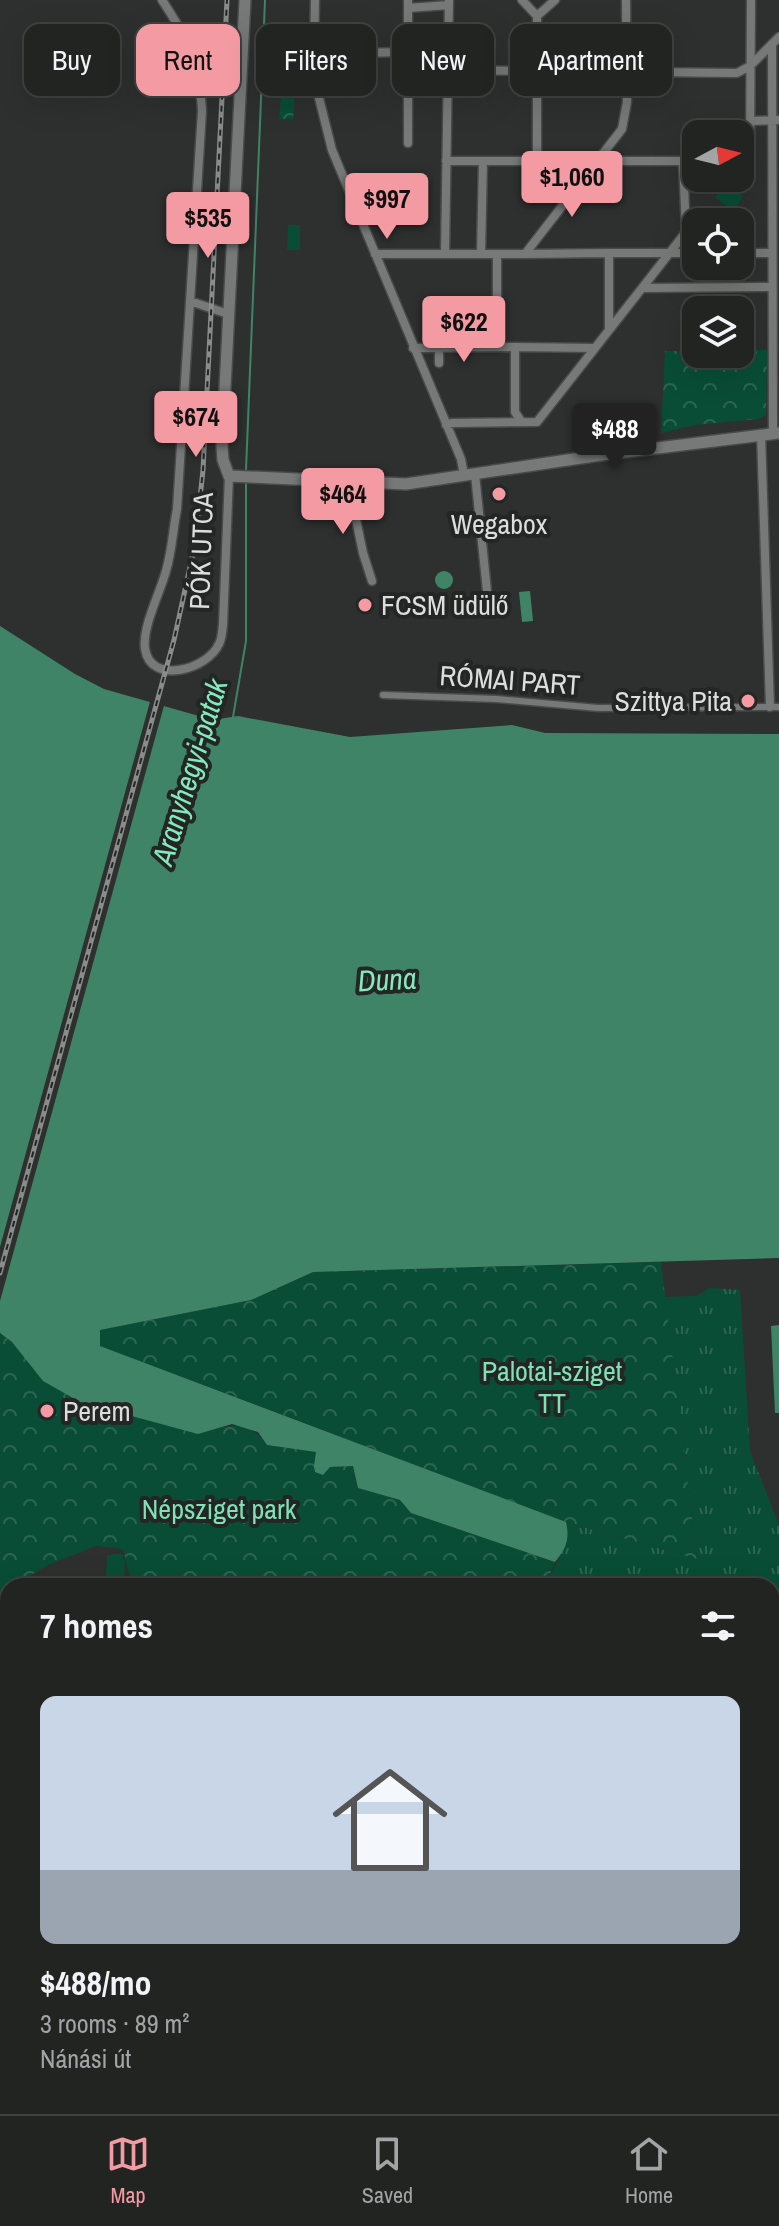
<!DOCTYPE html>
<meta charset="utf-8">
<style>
body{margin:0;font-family:"Archivo Narrow",sans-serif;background:#2a2c2a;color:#f1f3f6;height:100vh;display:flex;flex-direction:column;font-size:30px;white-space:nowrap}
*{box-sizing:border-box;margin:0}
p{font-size:26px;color:#a2a4a5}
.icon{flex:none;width:44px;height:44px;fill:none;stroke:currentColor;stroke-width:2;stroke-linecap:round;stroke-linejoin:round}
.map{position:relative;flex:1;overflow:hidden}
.details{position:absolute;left:0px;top:1578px;width:780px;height:536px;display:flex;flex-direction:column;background:#222422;border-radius:24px 24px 0 0;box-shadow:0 8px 32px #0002,0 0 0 2px #3f4140}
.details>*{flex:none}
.hud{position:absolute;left:24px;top:24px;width:732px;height:72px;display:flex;gap:16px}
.needle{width:52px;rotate:83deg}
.tools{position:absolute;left:682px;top:120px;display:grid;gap:16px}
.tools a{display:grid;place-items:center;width:72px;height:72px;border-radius:16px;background:#222422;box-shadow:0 8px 32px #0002,0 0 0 2px #3f4140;font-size:40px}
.price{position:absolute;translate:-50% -68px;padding:0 18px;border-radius:8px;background:#f49aa2;color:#111;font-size:26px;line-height:52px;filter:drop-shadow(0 2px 4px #0008)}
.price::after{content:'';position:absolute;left:50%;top:48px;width:24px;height:18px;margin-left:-12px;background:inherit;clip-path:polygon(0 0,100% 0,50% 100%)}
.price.current{background:#222;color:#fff}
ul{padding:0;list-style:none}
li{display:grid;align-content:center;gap:16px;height:424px;padding:0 40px}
li span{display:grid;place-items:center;height:248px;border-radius:16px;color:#555}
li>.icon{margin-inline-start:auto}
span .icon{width:144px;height:144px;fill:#fffc;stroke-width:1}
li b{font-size:34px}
h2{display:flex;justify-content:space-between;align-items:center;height:96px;padding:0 40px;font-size:34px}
.chip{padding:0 28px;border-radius:16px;background:#222422;box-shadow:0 8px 32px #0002,0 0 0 2px #3f4140;font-size:28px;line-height:72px}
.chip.current{background:#f49aa2;color:#111}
.menu{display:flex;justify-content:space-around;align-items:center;height:112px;border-top:2px solid #3f4140;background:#222422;font-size:22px;color:#a2a4a5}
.menu a{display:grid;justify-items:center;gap:4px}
.menu .current{color:#f49aa2}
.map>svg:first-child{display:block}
</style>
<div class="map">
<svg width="779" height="2114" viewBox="0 0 779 2114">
<defs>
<pattern id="grass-tufts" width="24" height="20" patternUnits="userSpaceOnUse" patternTransform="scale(2)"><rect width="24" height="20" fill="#094d36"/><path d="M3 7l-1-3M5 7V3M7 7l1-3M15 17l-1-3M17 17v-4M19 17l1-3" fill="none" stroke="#2c6653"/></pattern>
<pattern id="forest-crowns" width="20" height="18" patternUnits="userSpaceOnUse" patternTransform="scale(2)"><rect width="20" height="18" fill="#094d36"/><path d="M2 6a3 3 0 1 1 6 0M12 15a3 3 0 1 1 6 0" fill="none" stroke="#2c6653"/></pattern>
</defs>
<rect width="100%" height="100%" fill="#2d302e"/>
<path fill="url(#grass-tufts)" d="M709,1288L740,1290L750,1451L779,1525V1670L772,1666V1586H545C554,1565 571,1546 566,1522L697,1559L665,1297L697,1296Z"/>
<path fill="url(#forest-crowns)" d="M287,32L299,33L293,119H279Z
M729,180L739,188L742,198L737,206L730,209L715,197Z
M740,350H767L766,415L758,419L695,425L661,433L665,351H696V354H740Z
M661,1262L697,1559L566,1522L100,1346V1330L251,1300L313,1272Z
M0,1333L12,1342L198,1434C226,1426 247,1417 267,1445L317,1452L330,1467L353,1466L358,1488L400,1500L411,1513L555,1562L545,1586H128L130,1577L123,1549L96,1546L48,1565L12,1586H8V1589L0,1593Z
M772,1666L779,1670V1712L772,1710Z
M0,2001L8,2002V2106H91V2112L0,2107Z"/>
<path fill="#094d36" d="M288,225H300V250H287Z
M113,1554H122L125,1561L124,1580L122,1581L107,1580L106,1578L107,1556Z"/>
<path fill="#408467" d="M435 580a9 9 0 1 1 18 0a9 9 0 1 1-18 0Z
M530,591L533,621L522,622L519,592Z
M0,626L75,674L104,689L213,720L238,716L350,737L512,725L545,733L779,734V1258L313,1272L251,1300L100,1330V1346L566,1522C570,1539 566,1549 555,1562L411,1513L400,1500L358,1488L353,1466L330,1467L323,1475L315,1472L314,1466L316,1452L267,1445L258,1432L232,1424L198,1434L80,1402L43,1381L12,1342L0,1333Z
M779,1325V1413H775L771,1326Z
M0,1765L8,1766V1924H0Z"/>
<path fill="#2d302e" d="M151,698L165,702L0,1301V1247Z"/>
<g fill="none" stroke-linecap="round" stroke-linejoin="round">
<path stroke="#408467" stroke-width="2" d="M246,470L265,0
M233,717L246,641V481"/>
<g stroke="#494b4a" stroke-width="9">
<path id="pedestrian" d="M383,695L497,699L598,708L779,707"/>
</g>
<g stroke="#494b4a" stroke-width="11">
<path id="minor" d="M162,0C189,41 199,60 202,111L177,509C173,529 172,551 166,571C160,593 142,627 145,649C151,686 208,669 219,644C222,639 222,631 223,625L229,476
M315,0L314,54L317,90L332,150L461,459L464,475
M522,0L537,16L555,0
M408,8L449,5
M772,44L773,433
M314,54L448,51
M448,70L737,73L750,66L779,37
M751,121L779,120
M408,143V0
M446,161H683
M537,162V16
M740,162H743L750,152L751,0
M740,253H772
M375,254H525L622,129L627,102L626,0
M445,254L449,0
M481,254L483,161
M497,254V347
M525,254L609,253
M643,288L772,287
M190,301L228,314
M609,328V253H696
M413,348L515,347
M439,348V363
M521,421L515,412V347L595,348
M446,425L452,423L537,422L686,232L683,161H696
M761,434L770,707
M475,474L487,591
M348,481L363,553L372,581
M0,1628L8,1653
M772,1714L779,1717
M324,2106L343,2114
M98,2114L99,2106
M677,2114L682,2106"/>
</g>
<g stroke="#494b4a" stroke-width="14">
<path id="tertiary" d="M245,0L222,446L223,460L229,476L406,484L601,455L779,433
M411,2106L426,2114"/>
</g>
<g stroke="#494b4a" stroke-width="17">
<path id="primary" d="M0,1959L8,1961
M0,1974H8
M0,1989H8
M772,2038L779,2039"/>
</g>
<use href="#pedestrian" stroke="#767977" stroke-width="6"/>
<use href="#minor" stroke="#767977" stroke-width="8"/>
<use href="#tertiary" stroke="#767977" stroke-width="11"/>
<use href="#primary" stroke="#598f79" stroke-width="14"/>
<g stroke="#898c8a" stroke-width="5">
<path id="rail" d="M0,1273L174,640L195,544L203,470L227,0"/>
</g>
<use href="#rail" stroke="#232624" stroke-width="2" stroke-dasharray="6" stroke-linecap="butt"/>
</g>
<g fill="#f49aa2" stroke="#232624" stroke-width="3">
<circle cx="499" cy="494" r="8"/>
<circle cx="365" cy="605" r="8"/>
<circle cx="748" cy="701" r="8"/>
<circle cx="47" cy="1411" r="8"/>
</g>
<g text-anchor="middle" stroke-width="8" stroke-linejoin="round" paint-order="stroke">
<g font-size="28" fill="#dcdedd" stroke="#232624" text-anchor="start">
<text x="499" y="534" text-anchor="middle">Wegabox</text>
<text x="381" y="615">FCSM üdülő</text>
<text x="732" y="711" text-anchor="end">Szittya Pita</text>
<text x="63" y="1421">Perem</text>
</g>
<g font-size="28" fill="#dcdedd" stroke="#232624">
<text transform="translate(201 551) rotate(-88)" y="10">PÓK UTCA</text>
<text transform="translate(510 680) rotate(4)" y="10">RÓMAI PART</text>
</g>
<g font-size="28" fill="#7ee2b6" stroke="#232624">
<text x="552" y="1381">Palotai-sziget<tspan x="552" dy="32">TT</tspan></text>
<text x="219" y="1519">Népsziget park</text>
</g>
<g font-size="30" font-style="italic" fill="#85e9bd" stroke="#232624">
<text transform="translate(190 772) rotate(-73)" y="10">Aranyhegyi-patak</text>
<text transform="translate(387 980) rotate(-3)" y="10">Duna</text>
</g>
</g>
</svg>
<div class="tools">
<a><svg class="needle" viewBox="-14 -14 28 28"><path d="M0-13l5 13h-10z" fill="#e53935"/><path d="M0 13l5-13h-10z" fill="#a2a4a5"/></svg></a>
<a><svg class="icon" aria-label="locate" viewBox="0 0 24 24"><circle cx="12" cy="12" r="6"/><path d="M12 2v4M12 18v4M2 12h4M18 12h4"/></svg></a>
<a><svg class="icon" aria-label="layers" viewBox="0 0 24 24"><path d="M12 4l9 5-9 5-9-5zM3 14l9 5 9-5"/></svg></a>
</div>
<b class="price" style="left:572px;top:219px">$1,060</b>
<b class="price" style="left:387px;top:241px">$997</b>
<b class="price" style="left:208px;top:260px">$535</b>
<b class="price" style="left:464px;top:364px">$622</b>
<b class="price" style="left:196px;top:459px">$674</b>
<b class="price current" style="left:615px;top:471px">$488</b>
<b class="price" style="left:343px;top:536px">$464</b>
<div class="hud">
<a class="chip">Buy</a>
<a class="chip current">Rent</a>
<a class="chip">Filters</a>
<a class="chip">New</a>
<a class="chip">Apartment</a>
</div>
<section class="details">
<h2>7 homes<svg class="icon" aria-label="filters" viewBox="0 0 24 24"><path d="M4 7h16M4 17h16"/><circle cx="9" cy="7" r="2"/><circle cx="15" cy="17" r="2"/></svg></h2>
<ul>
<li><span style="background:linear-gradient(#c9d6e8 70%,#9aa5b1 0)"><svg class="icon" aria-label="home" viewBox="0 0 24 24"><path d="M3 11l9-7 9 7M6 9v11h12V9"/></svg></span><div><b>$488/mo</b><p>3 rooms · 89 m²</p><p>Nánási út</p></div></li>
</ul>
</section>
</div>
<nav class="menu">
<a class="current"><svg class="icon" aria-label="map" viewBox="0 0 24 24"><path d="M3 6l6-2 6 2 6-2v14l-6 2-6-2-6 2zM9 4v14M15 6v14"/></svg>Map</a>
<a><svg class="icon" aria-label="saved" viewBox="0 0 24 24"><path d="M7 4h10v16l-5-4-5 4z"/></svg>Saved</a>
<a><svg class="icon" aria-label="home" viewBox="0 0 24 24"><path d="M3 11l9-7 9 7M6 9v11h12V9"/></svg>Home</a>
</nav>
